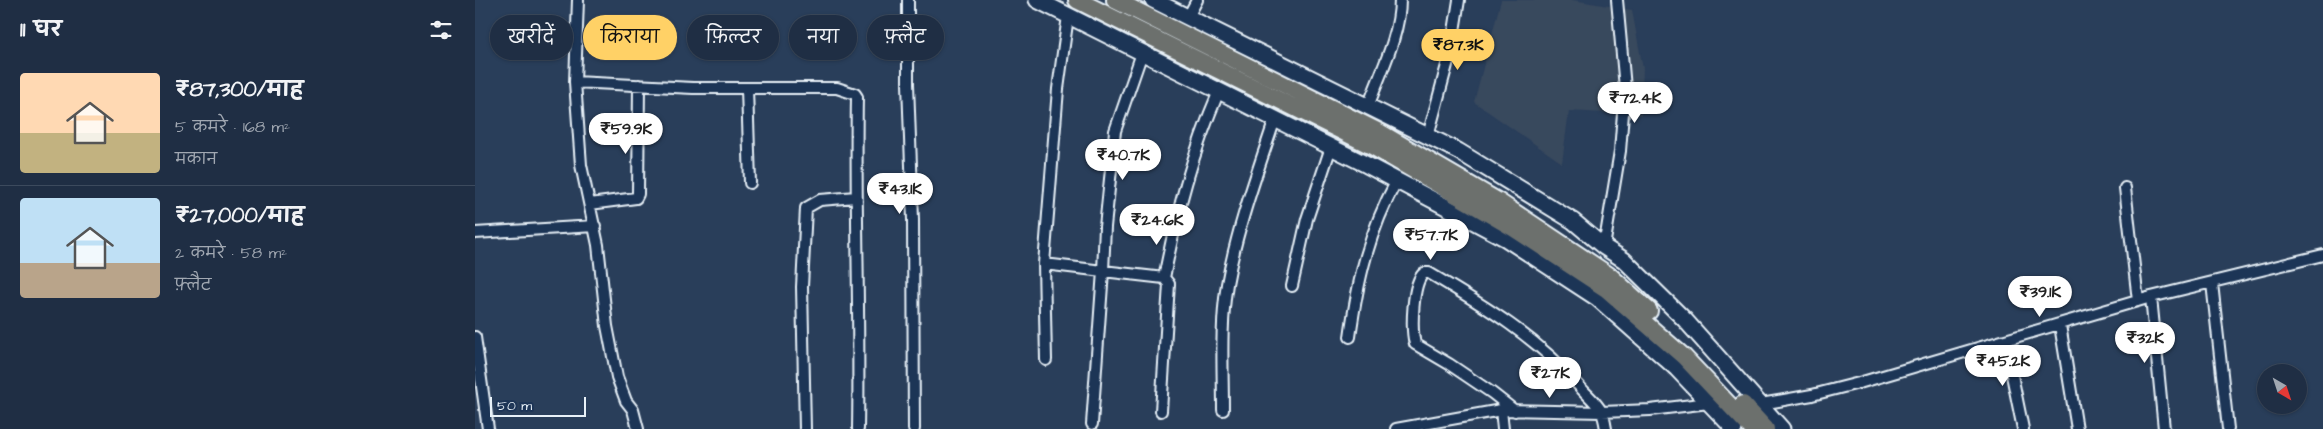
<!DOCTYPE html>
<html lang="hi">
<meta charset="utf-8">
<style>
body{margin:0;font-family:"Architects Daughter","Playpen Sans Deva",sans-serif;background:#27364b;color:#f1f3f6;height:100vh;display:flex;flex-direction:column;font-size:19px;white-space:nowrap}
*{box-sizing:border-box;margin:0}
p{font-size:16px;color:#a1a8b2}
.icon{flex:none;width:28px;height:28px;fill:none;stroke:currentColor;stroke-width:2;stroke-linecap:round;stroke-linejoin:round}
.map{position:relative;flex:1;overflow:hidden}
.side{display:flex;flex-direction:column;background:#1f2e44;width:475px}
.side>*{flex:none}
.guide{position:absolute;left:15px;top:15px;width:475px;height:45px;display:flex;gap:10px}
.needle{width:32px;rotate:141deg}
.controls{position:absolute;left:1782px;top:364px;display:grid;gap:10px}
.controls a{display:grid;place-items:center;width:50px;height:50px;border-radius:50%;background:#1f2e44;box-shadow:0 1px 4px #0004,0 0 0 1px #3c4a5d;font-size:25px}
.scale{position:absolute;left:15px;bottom:12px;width:96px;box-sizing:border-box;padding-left:5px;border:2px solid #e8f1f8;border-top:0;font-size:14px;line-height:18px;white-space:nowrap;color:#e8f1f8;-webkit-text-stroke:4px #1d3557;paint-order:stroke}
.price{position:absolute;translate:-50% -42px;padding:0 11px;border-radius:18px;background:#fff;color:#222;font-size:16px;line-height:32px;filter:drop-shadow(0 1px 2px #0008)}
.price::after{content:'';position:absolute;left:50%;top:30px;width:15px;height:11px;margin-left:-8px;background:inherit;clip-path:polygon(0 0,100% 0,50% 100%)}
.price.on{background:#ffd166;color:#111}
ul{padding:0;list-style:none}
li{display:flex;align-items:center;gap:15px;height:125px;padding:0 20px}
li+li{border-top:1px solid #3c4a5d}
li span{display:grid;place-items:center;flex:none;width:140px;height:100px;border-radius:5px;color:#555}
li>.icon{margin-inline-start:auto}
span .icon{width:60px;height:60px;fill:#fffc;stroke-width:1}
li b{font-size:21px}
h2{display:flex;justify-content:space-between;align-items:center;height:60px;padding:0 20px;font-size:21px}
.tag{padding:0 18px;border-radius:22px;background:#1f2e44;box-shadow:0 1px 4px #0004,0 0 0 1px #3c4a5d;font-size:18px;line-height:45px}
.tag.on{background:#ffd166;color:#111}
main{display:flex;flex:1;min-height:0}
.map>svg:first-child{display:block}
</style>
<main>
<section class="side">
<h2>11 घर<svg class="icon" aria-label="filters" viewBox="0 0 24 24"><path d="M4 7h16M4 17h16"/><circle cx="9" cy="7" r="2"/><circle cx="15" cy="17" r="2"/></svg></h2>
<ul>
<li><span style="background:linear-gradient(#ffd9b3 60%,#c2b280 0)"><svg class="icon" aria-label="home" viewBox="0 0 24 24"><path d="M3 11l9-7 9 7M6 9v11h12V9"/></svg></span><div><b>₹87,300/माह</b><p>5 कमरे · 168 m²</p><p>मकान</p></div></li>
<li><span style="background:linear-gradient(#bfe0f5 65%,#b9a48a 0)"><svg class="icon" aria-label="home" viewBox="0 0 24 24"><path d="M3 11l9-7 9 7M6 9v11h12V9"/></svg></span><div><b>₹27,000/माह</b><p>2 कमरे · 58 m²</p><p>फ़्लैट</p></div></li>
</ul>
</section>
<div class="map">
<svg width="1848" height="429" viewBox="0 0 1848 429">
<rect width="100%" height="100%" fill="#293e5a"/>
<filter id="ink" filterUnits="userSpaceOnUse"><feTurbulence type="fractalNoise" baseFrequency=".02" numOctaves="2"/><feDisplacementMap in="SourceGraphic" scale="10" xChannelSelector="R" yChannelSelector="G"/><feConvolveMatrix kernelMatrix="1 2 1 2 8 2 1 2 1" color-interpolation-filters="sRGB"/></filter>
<g filter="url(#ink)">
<path fill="#38485d" d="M1026,0H1098L1157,10L1168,69L1166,115L1094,111L1087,163L999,102Z"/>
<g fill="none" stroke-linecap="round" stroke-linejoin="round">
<g stroke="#e8f1f8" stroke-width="14">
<path id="minor" d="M103,0L100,82L106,165L123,245L132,326L142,377L151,401L158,410L163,429
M433,0V84L438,220L439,429
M593,16L583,89L569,264L628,271L617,424
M713,17L722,0
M667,53L640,131L630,227L628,271L689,278
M100,82L218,88H362L380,94L382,97C380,208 385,318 383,429
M272,88L275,183
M893,107C905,73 925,36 925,0
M953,136L976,50L984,0
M1650,188L1663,301
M115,204L161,198L163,194L164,85
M0,233L120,226
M1129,247L1145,151L1150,88L1142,0
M569,264L571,360
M1737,283L1753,429
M817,286L832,219L856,147
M1676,297L1689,429
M1585,325L1602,429
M0,337L13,429
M875,337C883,278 894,232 922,180
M1530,341L1548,429
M1286,404L1337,395L1384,383L1676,297L1848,255
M748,410C748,368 745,326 752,284C762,228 782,173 800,119
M1026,410L1028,429
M686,411L694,284L689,278C702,211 717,154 744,91
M1040,411L1017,393L974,364L940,344C936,329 937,283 949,273H954C1010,306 1063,338 1106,388C1112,395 1121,402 1126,411C1129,416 1130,423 1131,429
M330,429L327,287L331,208L345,200L381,197
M921,429L1026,410L1127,412L1175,410L1234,403"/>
</g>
<g stroke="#e8f1f8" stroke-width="19">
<path id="secondary" d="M562,0L892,165L1030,238L1122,298L1202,369L1259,429
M678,0L983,151L1098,221L1129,247L1149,260L1210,320L1307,429"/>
</g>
<g stroke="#e8f1f8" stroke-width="20">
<path id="primary" d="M602,0L899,147L1038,228L1131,289L1209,357L1277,429
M640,0L904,132L1024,202L1135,276L1174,311
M1268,404L1291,429"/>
</g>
<use href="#minor" stroke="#1d3557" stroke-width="10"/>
<use href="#secondary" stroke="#1d3557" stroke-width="15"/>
<use href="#primary" stroke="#6c706d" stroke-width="16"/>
</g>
</g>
</svg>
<div class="controls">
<a><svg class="needle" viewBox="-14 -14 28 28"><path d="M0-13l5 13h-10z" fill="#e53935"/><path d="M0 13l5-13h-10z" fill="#a1a8b2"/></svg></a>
</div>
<div class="scale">50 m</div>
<b class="price on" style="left:983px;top:71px">₹87.3K</b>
<b class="price" style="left:1160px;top:124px">₹72.4K</b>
<b class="price" style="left:151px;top:155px">₹59.9K</b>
<b class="price" style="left:648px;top:181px">₹40.7K</b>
<b class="price" style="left:425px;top:215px">₹43.1K</b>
<b class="price" style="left:682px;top:246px">₹24.6K</b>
<b class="price" style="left:956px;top:261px">₹57.7K</b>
<b class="price" style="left:1565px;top:318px">₹39.1K</b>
<b class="price" style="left:1670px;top:364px">₹32K</b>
<b class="price" style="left:1528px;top:387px">₹45.2K</b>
<b class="price" style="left:1075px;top:399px">₹27K</b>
<div class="guide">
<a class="tag">खरीदें</a>
<a class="tag on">किराया</a>
<a class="tag">फ़िल्टर</a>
<a class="tag">नया</a>
<a class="tag">फ़्लैट</a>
</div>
</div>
</main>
